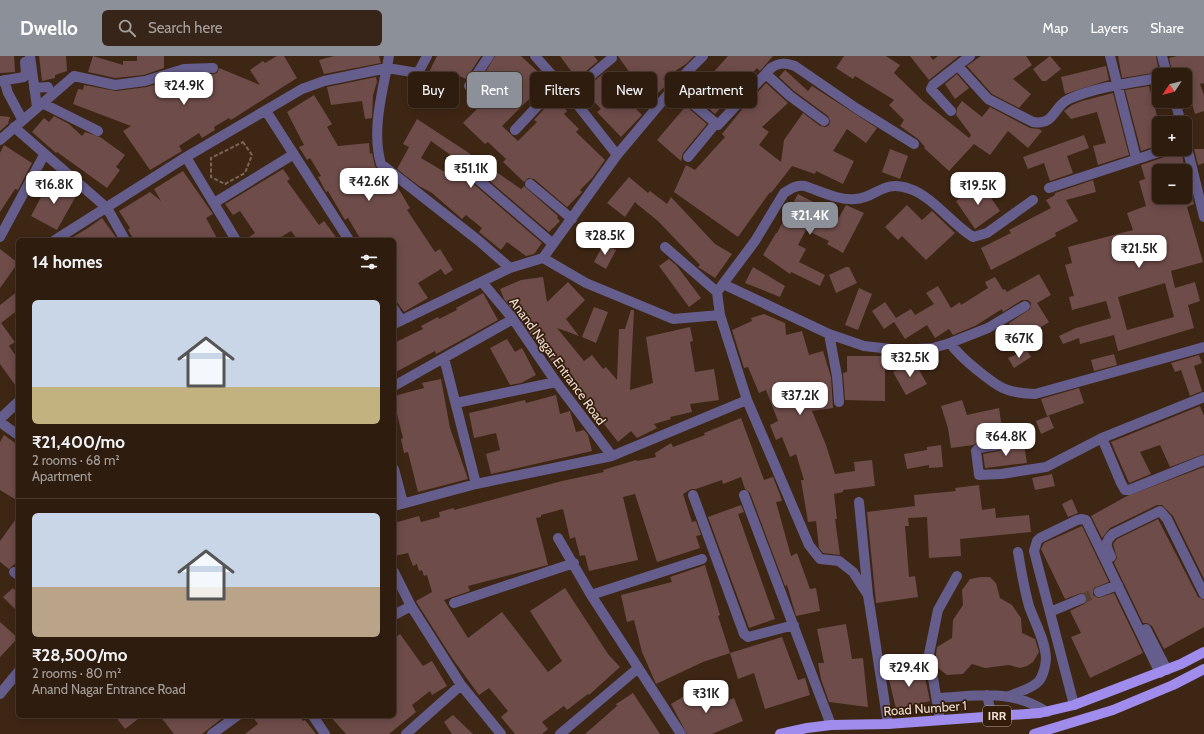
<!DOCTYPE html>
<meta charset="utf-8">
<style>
body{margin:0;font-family:Cabin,sans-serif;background:#362518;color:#f1f3f6;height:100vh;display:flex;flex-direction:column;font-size:15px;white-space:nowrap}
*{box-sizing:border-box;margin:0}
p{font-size:13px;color:#a7a19e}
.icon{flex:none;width:22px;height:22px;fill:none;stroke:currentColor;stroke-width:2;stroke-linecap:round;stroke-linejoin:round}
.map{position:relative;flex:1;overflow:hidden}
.drawer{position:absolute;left:16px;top:182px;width:380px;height:480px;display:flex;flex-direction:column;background:#2e1c0f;border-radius:6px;box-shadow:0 2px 10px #0003,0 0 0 1px #493a2f}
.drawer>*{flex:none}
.banner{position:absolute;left:408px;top:16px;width:380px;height:36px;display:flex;gap:8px}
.needle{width:26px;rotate:234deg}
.controls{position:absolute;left:1152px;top:12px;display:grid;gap:8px}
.controls a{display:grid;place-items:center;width:40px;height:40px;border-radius:6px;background:#2e1c0f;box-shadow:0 2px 10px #0003,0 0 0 1px #493a2f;font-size:20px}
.price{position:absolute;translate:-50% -34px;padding:0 9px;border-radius:8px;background:#fff;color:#222;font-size:13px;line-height:26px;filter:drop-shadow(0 1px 2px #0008)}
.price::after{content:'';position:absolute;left:50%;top:24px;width:12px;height:9px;margin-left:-6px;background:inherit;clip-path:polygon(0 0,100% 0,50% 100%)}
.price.current{background:#8c9099;color:#fff}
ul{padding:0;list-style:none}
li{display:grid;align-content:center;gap:8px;height:212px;padding:0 16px}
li+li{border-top:1px solid #493a2f}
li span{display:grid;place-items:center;height:124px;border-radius:6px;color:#555}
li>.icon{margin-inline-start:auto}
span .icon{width:72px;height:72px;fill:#fffc;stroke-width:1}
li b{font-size:17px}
h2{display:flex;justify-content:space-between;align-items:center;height:48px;padding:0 16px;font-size:17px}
.tag{padding:0 14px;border-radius:6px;background:#2e1c0f;box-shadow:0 2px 10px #0003,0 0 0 1px #493a2f;font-size:14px;line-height:36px}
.tag.current{background:#8c9099;color:#fff}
header{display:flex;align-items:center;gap:24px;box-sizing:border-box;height:56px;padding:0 20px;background:#8c9099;color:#fff}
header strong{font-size:19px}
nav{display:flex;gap:22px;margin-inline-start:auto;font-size:14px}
.search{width:280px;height:36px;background:#362518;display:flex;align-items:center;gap:10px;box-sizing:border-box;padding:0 14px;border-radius:6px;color:#a7a19e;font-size:15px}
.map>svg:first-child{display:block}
</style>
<header>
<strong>Dwello</strong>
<div class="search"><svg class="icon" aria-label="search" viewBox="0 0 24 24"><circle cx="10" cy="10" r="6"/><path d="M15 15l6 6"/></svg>Search here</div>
<nav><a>Map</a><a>Layers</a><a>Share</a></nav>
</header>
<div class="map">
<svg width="1204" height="678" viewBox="0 0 1204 678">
<rect width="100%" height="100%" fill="#3e2614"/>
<path fill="#6e4c4a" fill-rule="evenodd" d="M0,0H14L15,16L0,17Z
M39,0H66L67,15L55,19V22L42,25Z
M93,0L123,9V5H137V0H164V12L144,19L115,22L88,16Z
M277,0H284L297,22L231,64L229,62L214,71L215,74L202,82L199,77L179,90L182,95L150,114L123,75L131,70L73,48L78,33L83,34L84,29L116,35L147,31L185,19L214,18L217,17L219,12L260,29L250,14L263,5L265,7Z
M334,0H379L381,7L324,18L319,4Z
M437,0H481L466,23L453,17L442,38L423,28Z
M495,0H521L550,27L532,46L529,43L502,70L518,85L537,66L534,64L554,42L567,55L564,58L579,73L576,76L605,104L593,121L580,134L582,136L567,151L534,123L528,122L524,126L503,106L506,103L488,86L485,88L463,67L487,43L476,32Z
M560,0H594L598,5L577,23Z
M618,0H694L686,8L663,23L668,28L651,43L630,21L632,20Z
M728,0H773L760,15L757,12L715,58L693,39Z
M844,0H886L900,9L894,17L923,45L969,82L971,79L956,59L957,52L962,45L982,61L990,51L1030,72L1039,73L1042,75L1028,92L1008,75L990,99L974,88L949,115L924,92L925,91L918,83L900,70L904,64L889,49L894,44L855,20L853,23L836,12Z
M910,0H930L933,4L938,0H959L929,24Z
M981,0H1026L1032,9L1013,23L1031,38L1019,52L992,38L967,10Z
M1050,0L1061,13L1046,25H1042L1033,13Z
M1118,0H1156L1159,16L1122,22Z
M1177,0H1204V27L1200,28L1204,39V55L1195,58L1187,31H1185V19H1173L1169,2Z
M1106,10L1109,24L1065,38L1061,21Z
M785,14L808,35L812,30L877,72L866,87L847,73L833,95L854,105L843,128L816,115L815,118L792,110L771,137L770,136L738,181L674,136L686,109L695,114L725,81L722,78L744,51L766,27L788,47L762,71L769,76L759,89L781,106L784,84L803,57L820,70L826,71L829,69L830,65L828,60L794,35L779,21Z
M605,16L617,28L615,31L642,59L621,81L597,56L601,53L583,34Z
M957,18L969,32L955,43L945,28Z
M376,21L377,26L373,39L372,62L365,63L362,45L331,49L327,31Z
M1149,30L1159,67V89L1141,95L1125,34Z
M1113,37L1129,99L1098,109L1093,90L1106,87L1097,56L1071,63L1064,55L1072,49L1082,45Z
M314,39L332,68L327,71L338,90L369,87L370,98L372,97L375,110L380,116L384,135L391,124L395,127L410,152L407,154L435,196L440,193L453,214L445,219L441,213L418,227L428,242L404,256L394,242V184H361L348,162L345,164L328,135L326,136L318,121L321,120L310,102L307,104L299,91L304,89L287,56Z
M686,50L707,68L683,97L681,105L657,84Z
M0,60L10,61L8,68L0,75Z
M54,60L69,68L82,80L85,76L100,81L125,99L116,111L120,114L107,132L57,96L56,97L32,76L44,62L49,66Z
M417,63L469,97L491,120L495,115L521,133L524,130L558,160L557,162L560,165L549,176L478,115L472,114L469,116L468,122L470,125L542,187L534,198L526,200L507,186L501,194L479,176L482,172L466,159L462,163L432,137L419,130L397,113L409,91L403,88ZM431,85L459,105L448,118L421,102Z
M1084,79L1089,92L1067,100L1073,117L1050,125L1044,107L1028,113L1023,101Z
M4,89L32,107L18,134L15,133L0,156V97Z
M890,93L908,100L900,123L882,116Z
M1174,93H1181L1185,115H1159V141H1185V138L1191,137L1194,148L1187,151L1203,206L1171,215L1175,232L1195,226L1200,245L1188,249L1194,272L1118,295L1114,279L1080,288L1079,282L1063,288L1059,280L1076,272L1111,262L1106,245L1072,254L1069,241L1074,240L1065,209L1072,207L1068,191L1133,174L1127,157L1146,150L1139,125L1145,123L1141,109L1170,99ZM1165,227L1174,261L1127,274L1118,241Z
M1194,93H1204V107L1198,109Z
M283,113L290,123L287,125L319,169L324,165L338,184H298L291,175L276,184H245L255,177L240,155L233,159L225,148Z
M183,115L213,158L206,162L218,184H134L128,174L130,172L119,155L150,136L161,145L154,133Z
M629,121L648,137L650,135L667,148L671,141L715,188L732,198L715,222L698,211L700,209L658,165L637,148L635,146L625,161L607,147Z
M50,124L77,138L57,174L31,160Z
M1093,124L1096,136L1066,144L1078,165L1055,177L1056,180L991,214L981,192L1011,177L1009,174L1051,152L1046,144L1055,139V137Z
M981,127L1000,155L975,173L956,145Z
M798,138L819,149L817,152L838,163L846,149L864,157L843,197L827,188L829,185L806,174L798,189L806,193L799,206L825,219L820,230L791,216L790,218L763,199L776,177H777Z
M907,149L922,164L932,155L955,177L926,204L902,180L898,184L885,171Z
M102,162L118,184H68L88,172Z
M604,187L616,194L606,213L594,206Z
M0,193L18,207L0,232Z
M669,203L677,210L701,242L689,251L659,210Z
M753,211L785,230L780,241L745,227Z
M846,211H849L857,227L836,237L829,219Z
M1039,218L1051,239L1037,247L1049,266L1003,295L995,281L1010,272L1009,267L1030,253L1031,247L1028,244H1022L1003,256L1002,253L975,270L953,279L949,273L935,282L927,269L905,283L894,266L884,273L872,255L885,246L896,262L911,253L915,259L934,248L926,237L938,230L951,252L960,246L961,249L988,232L985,226L995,221L1003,234L1005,233L1007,236Z
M543,221L547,246L568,226L585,244L566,263L579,280L557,272L584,305L592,299L603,313L606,311L617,324L619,273H625L631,254H634L630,334L653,327L646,281L690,271L693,285L690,286L695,316L714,313L719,344L690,348L692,356L670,361L671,363L654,368L657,372L637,382L631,375L618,386L587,346L586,347L578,337L579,341L542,293L504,243L500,233L521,224Z
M859,232L872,238L858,274L845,269Z
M18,235V254L1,267L15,286L9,290L18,303V333L0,308V249Z
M483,237L498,264L436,298L435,295L394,317V287L423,273L421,270L438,261L439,263L457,254L456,252Z
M594,251L608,256L596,287L582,281Z
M764,258L785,267L786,279L802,275L809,299L823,295L831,321L833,352L812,355L826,389L835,418L855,415L854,406L872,404L875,430L843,434V436L834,438L837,463H835L840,499L823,497L819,492L816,465L808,466L801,424H804L796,398L790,401L782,381L776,384L770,369L778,365L766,334L759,337L748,311L744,312L732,274L752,265L751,262Z
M507,283L515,296L522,292L536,319L521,327L510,329L490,292Z
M1027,294L1031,301L1014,312L1008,302Z
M1114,298L1117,309L1094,315L1091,304Z
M1199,299L1202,307L1194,310L1202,335L1190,340L1181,314L1175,316L1171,307Z
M847,300H885V345L845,344L843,317L847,316Z
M914,305L927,328L906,339L893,316Z
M441,323L450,372L468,423L418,436L408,396L404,397L401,383L403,382L397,358L394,359V340L424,332L422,327Z
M1079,332L1084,347L1047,360L1041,343Z
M556,339L560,358L570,355L576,376L584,374L588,379L592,395L491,418L486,398L500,394L496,377L474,382L469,357L525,344L526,347Z
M962,344L967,359L999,352L1004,386L997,383L978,386L973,389L951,392L948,372L941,350Z
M1200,350L1204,360V398L1170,411L1160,389L1140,396L1151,418L1129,427L1111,386Z
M1049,360L1054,372L1041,378L1036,365Z
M741,362L764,424L773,421L779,436L782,445L776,446L791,500L797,497L810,533L816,532L820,555L796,560L787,529L785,530L750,437L745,433L741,421L723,428L722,424L696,433H691L683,438L692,466L696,465L701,479L696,480L700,492L657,506L635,438L623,441L638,504L589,515L585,499L580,500L575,481L570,483L563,453L541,459V461L536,462L548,509L468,530L470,535L444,544L468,582L502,556L548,616L562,605L530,555L565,532L608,598L620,611L589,639L588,638L567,654L564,650L542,666L548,673L542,678H515L501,661L508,655L489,632L479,639L452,602L417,547L416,545L432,536L427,519L424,520L422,514L419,515L417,508L413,510L408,497L394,500V467L419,460L421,466L440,461L439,456L454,452V454L562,425L604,416L603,414L636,404L637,405L656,401L655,397L671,387L673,391L705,379L704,377Z
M4,379L18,389V445L0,434V386Z
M941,389L943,411L929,412V409L907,413L904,398L927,394V391Z
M1024,389L1027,407L985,412L983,398L999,395L1004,390L1005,393Z
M1204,411V523L1173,460L1162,449H1157L1110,472L1102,482L1091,460L1127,440Z
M1052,418L1055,430L1035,434L1032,422Z
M979,429L982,454L995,452L996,462L1029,459L1031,476L960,483L961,500L929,502L927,461L908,462L909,470H905L909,521L915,520L918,541L876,547L867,456L915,450L914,439L956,435L955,432Z
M1072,443L1078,457L1068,461L1062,448Z
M741,449L744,456L738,458L775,563L749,572L708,461Z
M18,460V505L9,513L0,506V485Z
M1158,463L1198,541L1204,544V571L1164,593L1152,570L1147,567H1143L1114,507L1117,502L1113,488L1117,483Z
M1082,470L1109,526L1094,532L1093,539L1098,542L1114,537L1143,597L1090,622L1071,581L1081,577L1070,555L1086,547L1087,541L1081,537L1065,543L1041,493L1044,487Z
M705,509L720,559L718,560L730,597L703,606L656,628L642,596L634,564L627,566L621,539L672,526L670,521Z
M981,521H990L996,527L1000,542L1012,549L1021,562L1022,577L1035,583L1039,596L1033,606L1027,610L1020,612L1009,609L985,612L972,608L963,618L947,619L938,612L936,598L937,591L952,582L953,564L963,549L962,534L970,523Z
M13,532L18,537V556L3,541Z
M0,566L18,582L0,601Z
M846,568L852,603L863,602L868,651L829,646L821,623L818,607H824L817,573Z
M400,578L423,610L432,605L447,630L432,639L430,635L412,649L416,656L389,678H346L330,660H394V583Z
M782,581L798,624L805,622L810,639L765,653L754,617L738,623L730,597Z
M923,612L930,645L896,653L888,619Z
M698,632L710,651L734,642L743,665L712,678H687L671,648Z
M633,637L660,678H585L617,650L616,648Z
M453,659L473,678H452L444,666Z
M115,660H142L125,673Z
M160,660H225L202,678H174Z
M252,660H299L303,665L305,664L316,678H245L258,668Z"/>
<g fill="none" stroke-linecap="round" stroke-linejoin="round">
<path stroke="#584131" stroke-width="10" stroke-dasharray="10 5" stroke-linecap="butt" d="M1081,543L1099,536"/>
<path stroke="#7b6556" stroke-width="2" stroke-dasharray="4 2" stroke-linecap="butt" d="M243,86L252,99L245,117L225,128L211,121V102Z"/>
<path stroke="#655d8c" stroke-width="10" d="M30,0L37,51
M389,0C383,35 371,73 381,108L479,185L510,212
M535,0L569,38L617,99
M1110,0L1136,102
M1162,0L1167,19
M958,10L988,43L1033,66C1055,70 1053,50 1069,43C1097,31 1129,27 1159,22
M766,18L790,40L824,65
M4,24L8,37L22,63
M0,25L24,21L26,17L25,6
M469,30L489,0
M34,32L48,31
M674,32L718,69L771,12C780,6 785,7 795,10L856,52L914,88
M569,38L612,2
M1175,45L1181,67
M42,47L98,75
M266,55L349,184
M951,55L931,33L933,29L970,0
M14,71L107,152L125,184
M515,74L559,27
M1185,83L1204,161
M0,84L74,20L115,29L145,25L184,13L213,12
M186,101L236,184
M688,101L716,67
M474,120L553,188
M530,128L572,163
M1049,132L1168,93
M214,147L294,98
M0,181L44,99
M55,184L186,101L302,33L324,25L387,12L418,17L427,0
M665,191L717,236
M543,202L586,227L673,263L720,259L717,236L755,185L784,137C792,132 796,129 805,130C820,135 839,145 855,143C877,142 882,123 910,133C932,140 953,169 973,181L987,177L1033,144
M482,226L513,263L556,326L612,400
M723,228L829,278L864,290L900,294L933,292L950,287L988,272L1025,250
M394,253L401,264
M720,259L747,344L809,489L820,503L839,505L853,516L868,539
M394,268L510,212L543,202L617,99L685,18L703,0
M829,278L837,320L839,346
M950,287C958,298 966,305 976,313C998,331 1005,337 1035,338L1204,291
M444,302L476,428
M394,330L513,263
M456,347L556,326
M0,363L18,346
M0,366L18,379
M1102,382L1121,427L1125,434H1129L1204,404
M998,389L979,392L976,395L979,419L1001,418L1046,411L1102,382L1204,341
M394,413L403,447
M693,439L744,578L748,581L794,569
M744,439C773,516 802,593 831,669
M859,446L868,539L888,668
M394,450L476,428L612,400L747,344
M558,482L591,539L681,678
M1111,501C1106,490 1104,486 1113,478L1160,455L1167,463L1204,538
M14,516L18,519
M394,516L411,550L461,629L501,678
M1099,536L1118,529
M591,539L702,503
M454,547L574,507
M1050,556L1081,543
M394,559L411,550
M1146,573L1167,614
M0,638L18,616
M987,639L992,661
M1009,640C1018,636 1032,633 1039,625C1043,620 1046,609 1046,602C1045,584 1035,567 1029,550C1024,532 1021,514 1018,496
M937,642C978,640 1010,632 1047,656
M1074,649L1034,495L1037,485L1040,482L1077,464L1082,463L1086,464L1160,617
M313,660L325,678
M940,664L929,598L938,554L957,520
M212,678L237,660
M406,678L461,629
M560,678L637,613"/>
<path stroke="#9f8cec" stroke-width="10" d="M780,678L807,672L831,669L888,668L1040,657L1074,649L1181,608L1204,596
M1034,678L1113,654L1173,629L1204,613"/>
</g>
<g text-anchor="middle" stroke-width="3.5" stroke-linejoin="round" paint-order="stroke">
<rect fill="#331c0a" stroke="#b6a397" stroke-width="1" x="983" y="650" width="28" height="20" rx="3"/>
<g font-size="12" font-weight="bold" fill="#eeddd3">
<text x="997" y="664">IRR</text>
</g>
<g font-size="13" fill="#eeddd3" stroke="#331c0a">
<text transform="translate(558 305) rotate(54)" y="5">Anand Nagar Entrance Road</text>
<text transform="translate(925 652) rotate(-4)" y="5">Road Number 1</text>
</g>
</g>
</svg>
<div class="controls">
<a><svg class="needle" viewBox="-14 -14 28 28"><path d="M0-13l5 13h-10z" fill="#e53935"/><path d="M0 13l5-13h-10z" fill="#a7a19e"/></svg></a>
<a>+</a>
<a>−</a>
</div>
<b class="price" style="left:184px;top:50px">₹24.9K</b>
<b class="price" style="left:471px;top:133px">₹51.1K</b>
<b class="price" style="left:369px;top:146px">₹42.6K</b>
<b class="price" style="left:54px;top:149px">₹16.8K</b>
<b class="price" style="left:978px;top:150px">₹19.5K</b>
<b class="price current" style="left:810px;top:180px">₹21.4K</b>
<b class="price" style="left:605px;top:200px">₹28.5K</b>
<b class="price" style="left:1139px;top:213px">₹21.5K</b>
<b class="price" style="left:1019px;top:303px">₹67K</b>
<b class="price" style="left:910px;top:322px">₹32.5K</b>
<b class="price" style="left:800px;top:360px">₹37.2K</b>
<b class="price" style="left:1006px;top:401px">₹64.8K</b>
<b class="price" style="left:909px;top:632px">₹29.4K</b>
<b class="price" style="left:706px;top:658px">₹31K</b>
<div class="banner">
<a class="tag">Buy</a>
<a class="tag current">Rent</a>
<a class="tag">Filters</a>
<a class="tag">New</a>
<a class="tag">Apartment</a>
</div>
<section class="drawer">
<h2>14 homes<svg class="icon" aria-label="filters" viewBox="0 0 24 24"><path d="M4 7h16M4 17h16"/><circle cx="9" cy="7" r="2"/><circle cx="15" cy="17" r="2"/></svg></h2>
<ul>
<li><span style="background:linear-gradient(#c9d6e8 70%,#c2b280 0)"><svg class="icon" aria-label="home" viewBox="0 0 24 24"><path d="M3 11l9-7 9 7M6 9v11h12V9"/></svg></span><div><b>₹21,400/mo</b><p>2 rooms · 68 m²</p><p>Apartment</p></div></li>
<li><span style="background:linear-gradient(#c9d6e8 60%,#b9a48a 0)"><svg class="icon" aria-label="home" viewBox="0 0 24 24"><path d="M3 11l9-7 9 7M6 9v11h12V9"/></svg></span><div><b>₹28,500/mo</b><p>2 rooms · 80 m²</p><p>Anand Nagar Entrance Road</p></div></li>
</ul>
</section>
</div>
